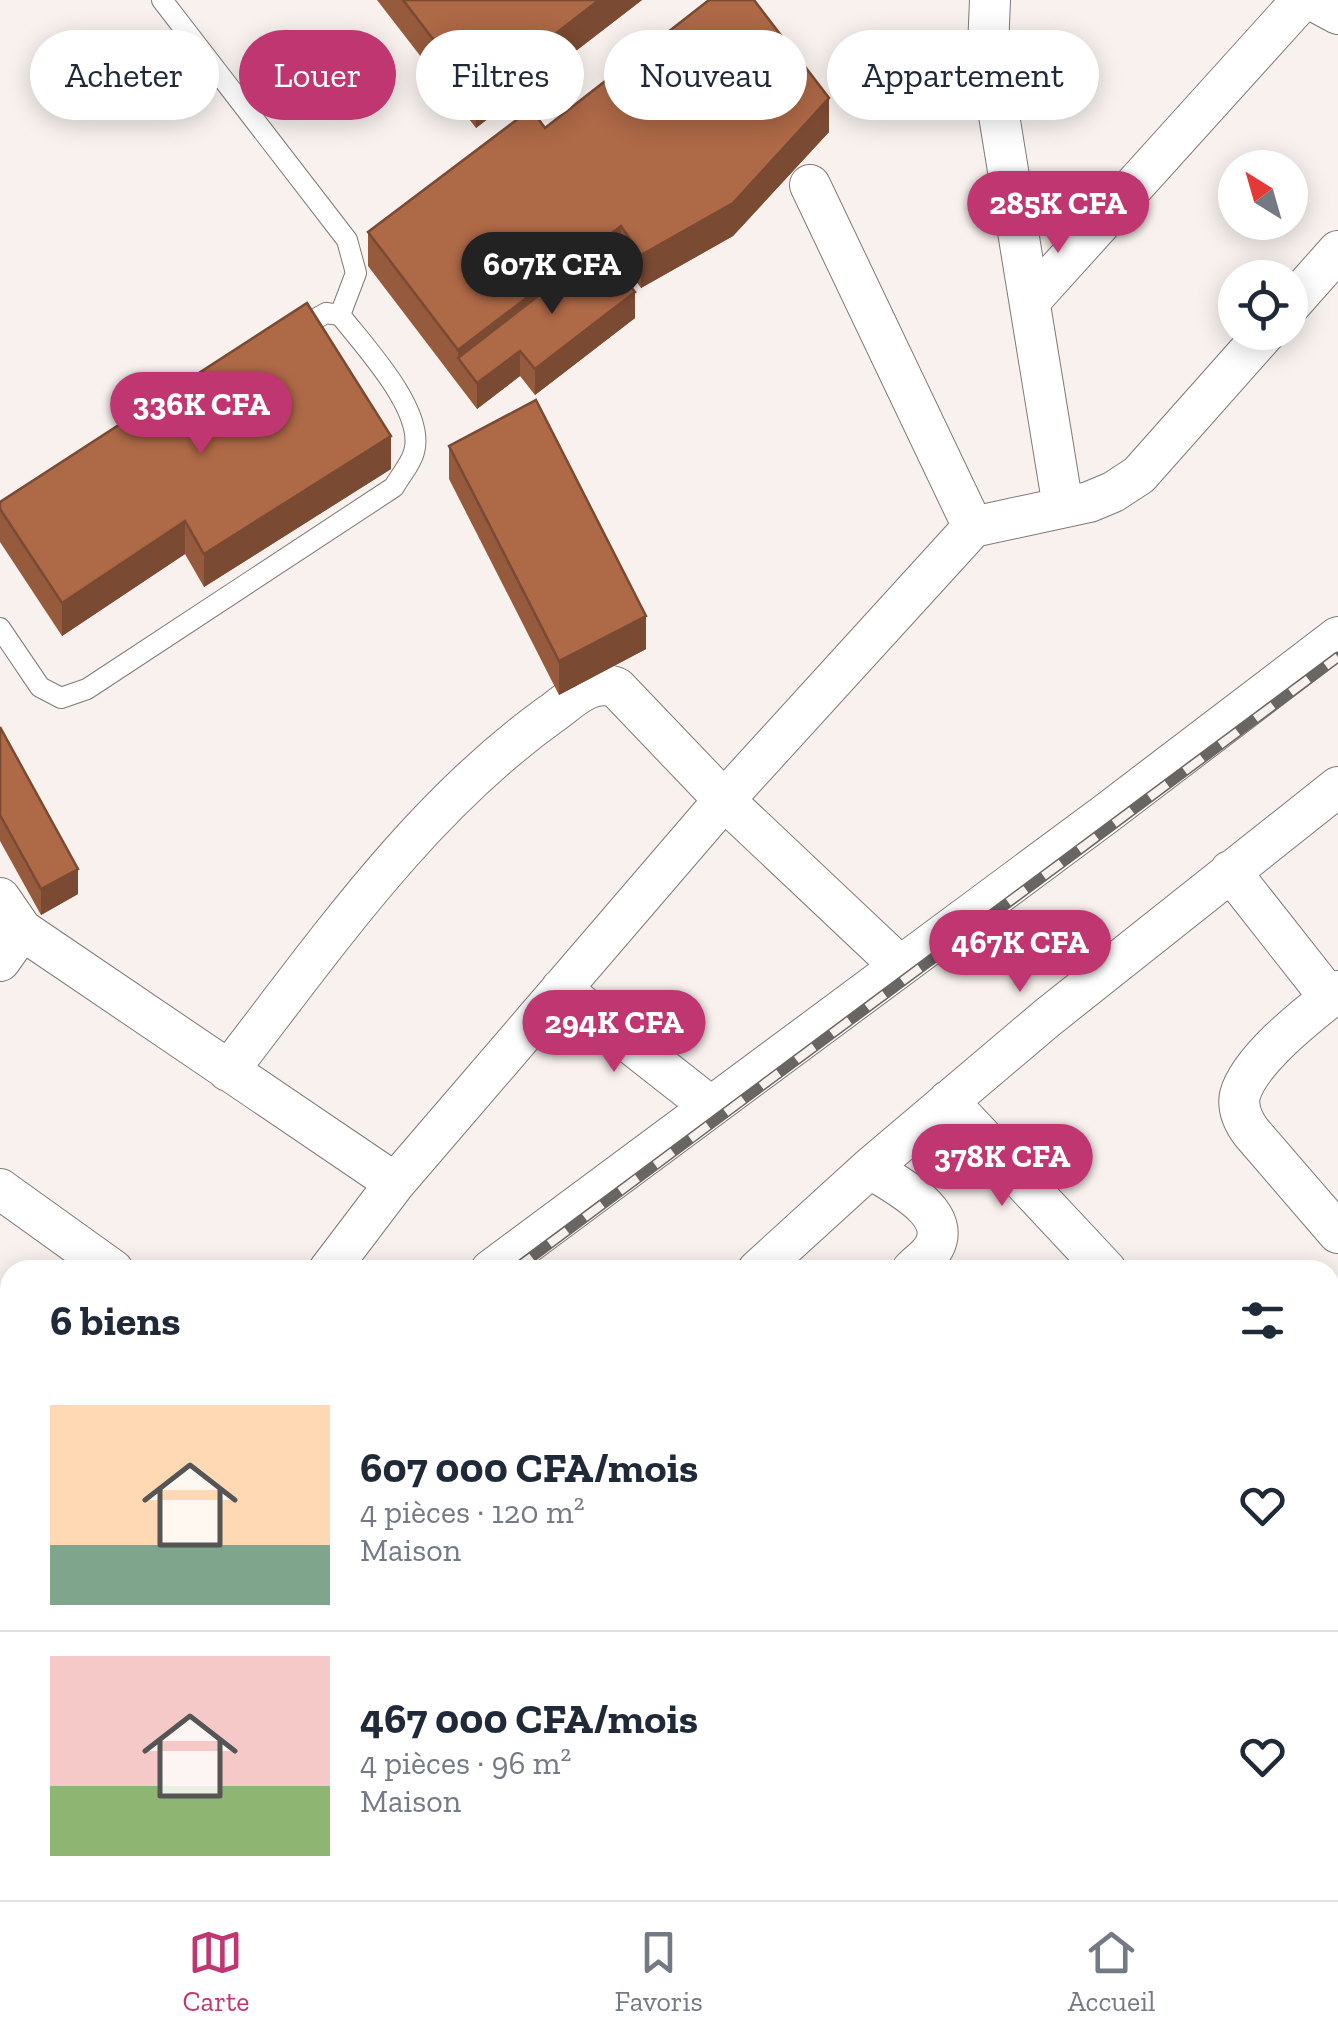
<!DOCTYPE html>
<html lang="fr">
<meta charset="utf-8">
<style>
body{margin:0;font-family:"Zilla Slab",serif;background:#f2f2f3;color:#1f2937;height:100vh;display:flex;flex-direction:column;font-size:38px;white-space:nowrap}
*{box-sizing:border-box;margin:0}
p{font-size:32px;color:#747a83}
.icon{flex:none;width:55px;height:55px;fill:none;stroke:currentColor;stroke-width:2;stroke-linecap:round;stroke-linejoin:round}
.map{position:relative;flex:1;overflow:hidden}
.panel{position:absolute;left:0px;top:1260px;width:1340px;height:640px;display:flex;flex-direction:column;background:#fff;border-radius:30px 30px 0 0;box-shadow:0 5px 25px #0003}
.panel>*{flex:none}
.hud{position:absolute;left:30px;top:30px;width:1280px;height:90px;display:flex;gap:20px}
.needle{width:65px;rotate:323deg}
.controls{position:absolute;left:1218px;top:150px;display:grid;gap:20px}
.controls a{display:grid;place-items:center;width:90px;height:90px;border-radius:50%;background:#fff;box-shadow:0 5px 25px #0003;font-size:50px}
.price{position:absolute;translate:-50% -85px;padding:0 22px;border-radius:35px;background:#c03671;color:#fff;font-size:32px;line-height:65px;filter:drop-shadow(0 2px 5px #0008)}
.price::after{content:'';position:absolute;left:50%;top:60px;width:30px;height:22px;margin-left:-15px;background:inherit;clip-path:polygon(0 0,100% 0,50% 100%)}
.price.current{background:#222;color:#fff}
ul{padding:0;list-style:none}
li{display:flex;align-items:center;gap:30px;height:250px;padding:0 50px}
li+li{border-top:2px solid #e0e1e3}
li span{display:grid;place-items:center;flex:none;width:280px;height:200px;border-radius:0px;color:#555}
li>.icon{margin-inline-start:auto}
span .icon{width:120px;height:120px;fill:#fffc;stroke-width:1}
li b{font-size:42px}
h2{display:flex;justify-content:space-between;align-items:center;height:120px;padding:0 50px;font-size:42px}
.tag{padding:0 35px;border-radius:45px;background:#fff;box-shadow:0 5px 25px #0003;font-size:35px;line-height:90px}
.tag.current{background:#c03671;color:#fff}
.menu{display:flex;justify-content:space-around;align-items:center;height:140px;border-top:2px solid #e0e1e3;background:#fff;font-size:28px;color:#747a83}
.menu a{display:grid;justify-items:center;gap:5px}
.menu .current{color:#c03671}
.map>svg:first-child{display:block}
</style>
<div class="map">
<svg width="1338" height="1900" viewBox="0 0 1338 1900">
<rect width="100%" height="100%" fill="#f8f1ee"/>
<g fill="none" stroke-linecap="round" stroke-linejoin="round">
<g stroke="#7f7976" stroke-width="22">
<path id="service" d="M162,0L347,240L356,273L340,315
M0,628L40,687L61,698L87,689L394,487C400,476 411,464 414,452C426,411 364,346 340,315L326,313L292,332"/>
</g>
<g stroke="#7f7976" stroke-width="42">
<path id="minor" d="M990,0L988,48L1063,507
M1312,0L1338,14
M810,185L973,527
M1030,301L1302,0
M1290,305L1338,251
M1230,871L1330,998
M0,898L22,930L395,1183L724,800L973,527L1089,502L1113,492L1139,475L1266,332
M0,961L22,930
M561,989L710,1106
M1338,991C1309,1014 1250,1059 1240,1095C1237,1109 1243,1121 1251,1132L1338,1233
M228,1071C327,943 419,809 551,714C571,700 591,677 617,688L724,800L900,966
M948,1101L1106,1270
M870,1168C893,1184 953,1211 934,1247C929,1256 919,1263 912,1270
M0,1189L113,1270
M329,1270L395,1183
M491,1270L1107,813L1338,637
M758,1270L870,1168L1047,1018L1338,787
M0,1337L10,1325
M0,1396L10,1403
M1330,1509L1338,1518
M0,1636L10,1629
M0,1692L10,1697
M1330,1722L1338,1731
M0,1881L10,1873
M304,1890L317,1900
M36,1900L43,1890
M272,1900L279,1890
M391,1900L398,1890
M555,1900L567,1890
M924,1900L935,1890
M1299,1900L1311,1890"/>
</g>
<use href="#service" stroke="#fff" stroke-width="20"/>
<use href="#minor" stroke="#fff" stroke-width="40"/>
<g stroke="#696563" stroke-width="11">
<path id="rail" d="M514,1270L1338,657
M0,1652L10,1645"/>
</g>
<use href="#rail" stroke="#f8f1ee" stroke-width="8" stroke-dasharray="22" stroke-linecap="butt"/>
</g>
<path fill="#965a3d" d="M377,0H642L476,128Z
M545,128L829,132L733,236L641,288L621,260L614,265L635,318L535,395L520,376L477,409L368,266V232Z
M449,446L646,649L559,695L449,479Z
M391,469L204,587L185,554L62,636L0,542V502Z
M0,727L78,894L41,915L0,841Z"/>
<path fill="#7a4a32" d="M599,0H642L476,128V95Z
M829,98V132L733,236L641,288V255Z
M621,226V260L470,374L458,358V350Z
M635,292V318L535,395V369Z
M520,351V376L477,409V383Z
M391,436V469L204,587V554Z
M185,521V554L62,636V603Z
M646,616V649L559,695V661Z
M78,869V894L41,915V889Z"/>
<path fill="#ae6947" stroke="#7a4a32" stroke-width="2.5" d="M403,0H599L476,95Z
M709,0H754L829,98L733,203L641,255L621,226L458,350L368,232L531,109L545,128Z
M600,248L635,292L535,369L520,351L477,383L458,358Z
M307,303L391,436L204,554L185,521L62,603L0,509V502Z
M536,400L646,616L559,661L449,446Z
M0,727L78,869L41,889L0,815Z"/>
</svg>
<div class="controls">
<a><svg class="needle" viewBox="-14 -14 28 28"><path d="M0-13l5 13h-10z" fill="#e53935"/><path d="M0 13l5-13h-10z" fill="#747a83"/></svg></a>
<a><svg class="icon" aria-label="locate" viewBox="0 0 24 24"><circle cx="12" cy="12" r="6"/><path d="M12 2v4M12 18v4M2 12h4M18 12h4"/></svg></a>
</div>
<b class="price" style="left:1058px;top:256px">285K CFA</b>
<b class="price current" style="left:552px;top:317px">607K CFA</b>
<b class="price" style="left:201px;top:457px">336K CFA</b>
<b class="price" style="left:1020px;top:995px">467K CFA</b>
<b class="price" style="left:614px;top:1075px">294K CFA</b>
<b class="price" style="left:1002px;top:1209px">378K CFA</b>
<div class="hud">
<a class="tag">Acheter</a>
<a class="tag current">Louer</a>
<a class="tag">Filtres</a>
<a class="tag">Nouveau</a>
<a class="tag">Appartement</a>
</div>
<section class="panel">
<h2>6 biens<svg class="icon" aria-label="filters" viewBox="0 0 24 24"><path d="M4 7h16M4 17h16"/><circle cx="9" cy="7" r="2"/><circle cx="15" cy="17" r="2"/></svg></h2>
<ul>
<li><span style="background:linear-gradient(#ffd9b3 70%,#7fa58c 0)"><svg class="icon" aria-label="home" viewBox="0 0 24 24"><path d="M3 11l9-7 9 7M6 9v11h12V9"/></svg></span><div><b>607 000 CFA/mois</b><p>4 pièces · 120 m²</p><p>Maison</p></div><svg class="icon" aria-label="heart" viewBox="0 0 24 24"><path d="M12 20l-8-8c-3-5 5-10 8-4 3-6 11-1 8 4z"/></svg></li>
<li><span style="background:linear-gradient(#f6c9c9 65%,#8fb573 0)"><svg class="icon" aria-label="home" viewBox="0 0 24 24"><path d="M3 11l9-7 9 7M6 9v11h12V9"/></svg></span><div><b>467 000 CFA/mois</b><p>4 pièces · 96 m²</p><p>Maison</p></div><svg class="icon" aria-label="heart" viewBox="0 0 24 24"><path d="M12 20l-8-8c-3-5 5-10 8-4 3-6 11-1 8 4z"/></svg></li>
</ul>
</section>
</div>
<nav class="menu">
<a class="current"><svg class="icon" aria-label="map" viewBox="0 0 24 24"><path d="M3 6l6-2 6 2 6-2v14l-6 2-6-2-6 2zM9 4v14M15 6v14"/></svg>Carte</a>
<a><svg class="icon" aria-label="saved" viewBox="0 0 24 24"><path d="M7 4h10v16l-5-4-5 4z"/></svg>Favoris</a>
<a><svg class="icon" aria-label="home" viewBox="0 0 24 24"><path d="M3 11l9-7 9 7M6 9v11h12V9"/></svg>Accueil</a>
</nav>
